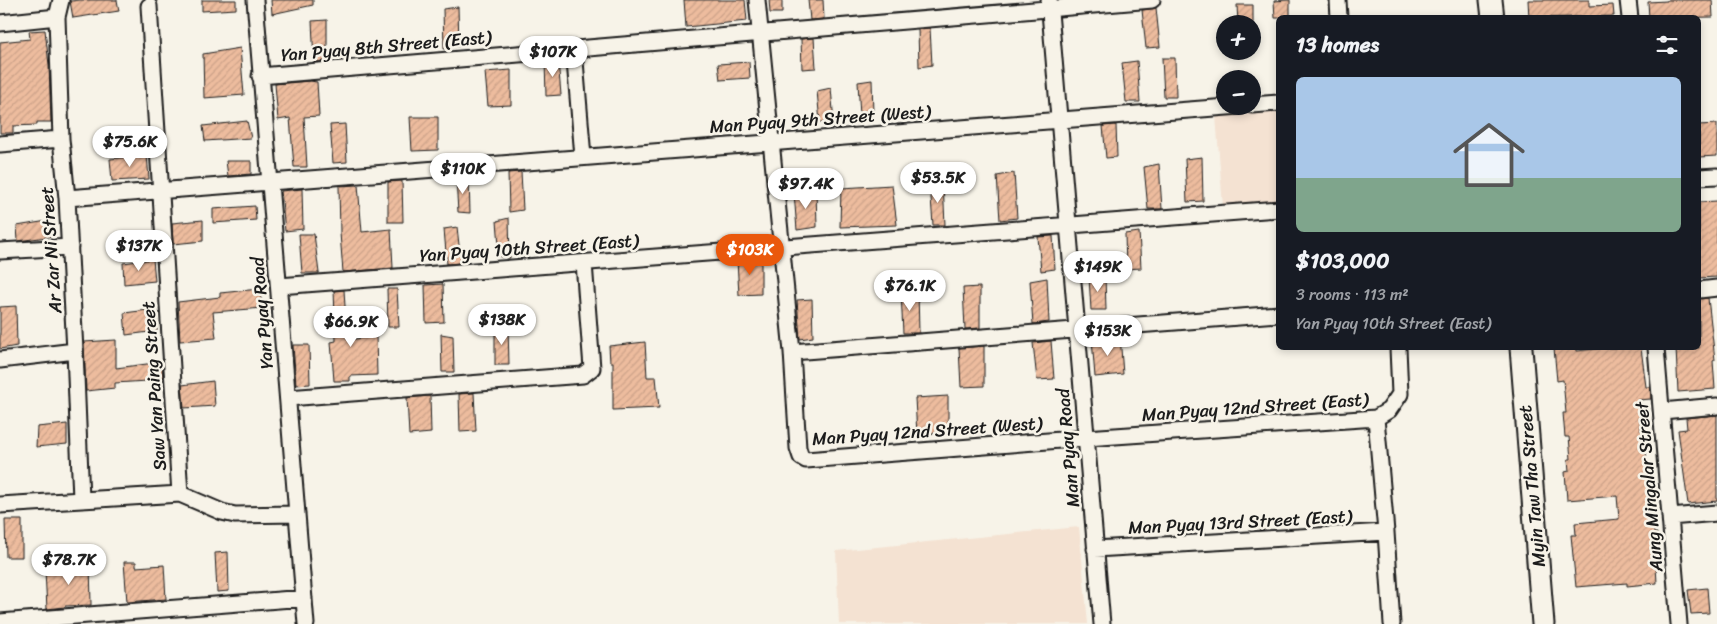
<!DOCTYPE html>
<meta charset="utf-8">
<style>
body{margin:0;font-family:Sriracha,sans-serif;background:#20242c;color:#f1f3f6;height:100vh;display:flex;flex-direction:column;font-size:19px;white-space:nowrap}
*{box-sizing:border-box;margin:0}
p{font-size:16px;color:#9ea1a6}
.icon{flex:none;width:28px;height:28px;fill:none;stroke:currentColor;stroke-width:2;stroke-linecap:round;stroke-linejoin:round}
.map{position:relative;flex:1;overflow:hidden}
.details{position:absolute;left:1276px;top:15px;width:425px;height:335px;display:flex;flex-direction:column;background:#171b24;border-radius:8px;box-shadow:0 2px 8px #0003}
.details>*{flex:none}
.fabs{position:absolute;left:1216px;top:15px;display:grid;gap:10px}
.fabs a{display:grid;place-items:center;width:45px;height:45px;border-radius:50%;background:#171b24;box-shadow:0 2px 8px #0003;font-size:25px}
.price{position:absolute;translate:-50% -42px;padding:0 11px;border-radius:18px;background:#fff;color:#222;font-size:16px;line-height:32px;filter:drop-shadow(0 1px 2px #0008)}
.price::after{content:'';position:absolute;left:50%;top:30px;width:15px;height:11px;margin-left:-8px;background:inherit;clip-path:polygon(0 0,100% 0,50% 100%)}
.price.on{background:#ea580c;color:#fff}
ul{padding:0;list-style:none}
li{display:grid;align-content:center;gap:10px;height:265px;padding:0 20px}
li+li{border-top:1px solid #363941}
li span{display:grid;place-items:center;height:155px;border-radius:8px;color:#555}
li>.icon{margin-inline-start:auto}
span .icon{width:90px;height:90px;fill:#fffc;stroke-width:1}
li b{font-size:21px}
h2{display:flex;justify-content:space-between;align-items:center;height:60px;padding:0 20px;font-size:21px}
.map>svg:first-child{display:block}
</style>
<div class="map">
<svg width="1717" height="624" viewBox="0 0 1717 624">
<defs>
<pattern id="building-hatch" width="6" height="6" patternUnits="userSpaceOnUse" patternTransform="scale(1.25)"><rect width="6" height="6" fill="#edbc9e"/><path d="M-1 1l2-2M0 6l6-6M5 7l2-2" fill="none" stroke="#cba188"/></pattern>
</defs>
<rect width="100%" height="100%" fill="#f7f3e8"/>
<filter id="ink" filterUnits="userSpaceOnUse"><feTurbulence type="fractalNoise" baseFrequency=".02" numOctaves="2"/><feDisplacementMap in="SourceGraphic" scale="10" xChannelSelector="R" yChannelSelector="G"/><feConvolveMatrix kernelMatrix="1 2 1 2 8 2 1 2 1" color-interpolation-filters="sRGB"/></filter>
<g filter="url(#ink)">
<path fill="#f4e2d2" d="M1279,111V202L1223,207L1216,116Z
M1079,527L1088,624H839L836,551Z"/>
<path fill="url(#building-hatch)" stroke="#1c1c1c" d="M80,0H117L119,11L73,18L70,1Z
M202,0H236V9L202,11Z
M271,0H313V5L272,14Z
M684,0H745L747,21L686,27Z
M769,0H782V13H770Z
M808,0H823L824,19L810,20Z
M1290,0V18H1275L1274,1Z
M1528,0H1589V6L1613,5L1614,16L1529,18Z
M1667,0H1712L1713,17L1649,18L1648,2L1667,1Z
M1237,5H1253V24H1238Z
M458,7L459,46L444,49L443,9Z
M1156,8L1160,47L1146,48L1142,10Z
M327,20V61L314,62L312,21Z
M930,28L932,65L919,67L918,29Z
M45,30L49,65L51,122H37V125L13,126V133H0V42L30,39L29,31Z
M814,38L816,68L802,69L801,39Z
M240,48L244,95L204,98L203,54Z
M1162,58H1175L1176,97H1164Z
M558,60L561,95L546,96L545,61Z
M1137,61L1140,102H1126L1122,63Z
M749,62L750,78L720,80L718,64Z
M511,70V105L488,106L485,72Z
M872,80L873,114L860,116L858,82Z
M310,81L317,82L319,116L304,117L307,167H294L290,118L278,120L275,84Z
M831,88L834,122H820L817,91Z
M410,117H438V150L412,151Z
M247,121L251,138L205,141L203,126Z
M345,124L347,162L333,163L330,125Z
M1717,124V156L1699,157V125Z
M1116,125L1117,157L1106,158L1103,126Z
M147,155L149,179L112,181L110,159Z
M1202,157L1203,201L1187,202L1185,159Z
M226,161H251V174L228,176Z
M1159,164L1162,209H1148L1144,167Z
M521,172L523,210L509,212L508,173Z
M1014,173L1017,218L1000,220L997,176Z
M469,177L470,213L458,212L456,179Z
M402,181L403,222H388V182Z
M943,183L945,225H933L930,184Z
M358,185L362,232L391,229L393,268L343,272L340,233L339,186Z
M892,185L897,225L840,227L841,188Z
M302,189L303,229L285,231L281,191Z
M816,190L817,227L797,230L794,193Z
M1717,201V277L1699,278V202Z
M255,206L256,220L213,223V209Z
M509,218L510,258L500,257L497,221Z
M53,220L54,236L18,241L17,226Z
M203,220V241L173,244L172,223Z
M457,227L461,263L447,264L444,229Z
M1139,232L1141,268L1126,269L1125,234Z
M299,234H314L319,273H302Z
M1053,236L1055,269L1041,271L1038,237Z
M761,258V294L739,295L737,260Z
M153,259L155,281L124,284L123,263Z
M1105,276L1106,310H1091L1089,277Z
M1047,278L1049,322L1033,324L1030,281Z
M443,284L444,322L426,323L425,285Z
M980,287V328L965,329L963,288Z
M259,289L263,308L213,312L216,338L180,341L178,302L220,297V293Z
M387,289H397L399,327H388Z
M344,290L347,339L349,338V340L376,336L377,375L350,376V381H334L331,342L336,341L334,291Z
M918,290L919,333H903L901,292Z
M1708,298L1715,360L1713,361L1715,389L1678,392L1676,348H1699V299Z
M812,299L813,337L800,339L797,300Z
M16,306L17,346L0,349V307Z
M156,309L157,331L126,335L124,313Z
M508,326L509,365H495V327Z
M441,334L453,336L454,372H442Z
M1120,336L1123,374L1095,377L1092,339Z
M116,340V368L162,362L163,380L115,383V388L86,391L84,342Z
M1051,341L1054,379L1037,380L1033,343Z
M645,342L647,377H656L659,408L613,410V362H610L609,346Z
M293,345H309L310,384L296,385Z
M984,346V386L961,387L959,348Z
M1554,348H1577V351L1605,348H1641L1646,387H1650L1651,399L1638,400L1641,431L1648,430L1652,452H1646L1654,533H1657L1661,566H1656L1657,583L1627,586V583L1576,587L1571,535H1576L1575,523L1619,519L1617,496L1567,500L1565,472L1569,471L1568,459H1571L1569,437H1565L1563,413H1566L1563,380L1557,381Z
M213,381L215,406L184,408L182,385Z
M474,393L476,431L460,432L459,394Z
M430,396L431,433L409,435L407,398Z
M948,396V432L917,435L915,398Z
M1717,415V501L1688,504L1678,430L1687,429L1686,418Z
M67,424V444L36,447L37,427Z
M5,520H22V557H6Z
M228,552L229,591L217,592L215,553Z
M77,560L90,561L91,605L65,606V607L47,609L45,570L77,566Z
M124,562H136V567L164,565L166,599L127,602Z
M1707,588L1709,613L1691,614L1688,590Z"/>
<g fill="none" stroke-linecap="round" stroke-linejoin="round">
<g stroke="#1c1c1c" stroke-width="19">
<path id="street" d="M61,0L57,17L61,139L67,198L75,351L81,499
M255,0L306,624
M757,0L792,352L798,448L801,457L806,460L1086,438L1376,418L1389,410L1400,394L1398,348
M1049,0L1102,624
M1338,0L1339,18
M1628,0L1630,18
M149,6L180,494
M0,23L57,17
M574,49L583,157
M260,76L1152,0
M1252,105L1279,103
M0,144L61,139
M1699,177L1717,176
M67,198L1240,106
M0,251L70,247
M279,286L1279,209
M1699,290L1717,288
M1656,348L1679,624
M792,352L1279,314
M0,360L75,351
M288,398L583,375L592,368L584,263
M1662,411L1717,406
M1376,418L1386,532L1392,624
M0,505L180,494L222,512L235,515L297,514
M1670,517L1717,513
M1095,549L1386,532
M0,622L304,598"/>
</g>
<g stroke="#1c1c1c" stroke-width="25">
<path id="secondary" d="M1491,0L1493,18
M1521,348L1543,624"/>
</g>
<use href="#street" stroke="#f7f3e8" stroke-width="15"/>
<use href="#secondary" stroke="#f7f3e8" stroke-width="21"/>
</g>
</g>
<g text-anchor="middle" stroke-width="5" stroke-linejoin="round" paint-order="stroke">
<g font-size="18" fill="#1c1c1c" stroke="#f7f3e8">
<text transform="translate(386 46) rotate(-5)" y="6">Yan Pyay 8th Street (East)</text>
<text transform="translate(820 119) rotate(-4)" y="6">Man Pyay 9th Street (West)</text>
<text transform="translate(529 248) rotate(-4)" y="6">Yan Pyay 10th Street (East)</text>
<text transform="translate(51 250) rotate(-94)" y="6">Ar Zar Ni Street</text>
<text transform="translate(262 313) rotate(-95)" y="6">Yan Pyay Road</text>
<text transform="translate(154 386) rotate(-94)" y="6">Saw Yan Paing Street</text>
<text transform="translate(1255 407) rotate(-4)" y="6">Man Pyay 12nd Street (East)</text>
<text transform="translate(927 431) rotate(-4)" y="6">Man Pyay 12nd Street (West)</text>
<text transform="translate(1068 448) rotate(-95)" y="6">Man Pyay Road</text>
<text transform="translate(1532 486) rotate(-95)" y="6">Myin Taw Tha Street</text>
<text transform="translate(1649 487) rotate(-95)" y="6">Aung Mingalar Street</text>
<text transform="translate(1240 522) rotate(-3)" y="6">Man Pyay 13rd Street (East)</text>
</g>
</g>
</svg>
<div class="fabs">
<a>+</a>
<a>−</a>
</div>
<b class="price" style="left:553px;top:78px">$107K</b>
<b class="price" style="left:130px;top:168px">$75.6K</b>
<b class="price" style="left:463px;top:195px">$110K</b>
<b class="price" style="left:938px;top:204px">$53.5K</b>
<b class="price" style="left:806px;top:210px">$97.4K</b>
<b class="price" style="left:139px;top:272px">$137K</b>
<b class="price on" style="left:750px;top:276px">$103K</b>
<b class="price" style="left:1098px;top:293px">$149K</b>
<b class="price" style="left:910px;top:312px">$76.1K</b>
<b class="price" style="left:502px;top:346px">$138K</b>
<b class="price" style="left:351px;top:348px">$66.9K</b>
<b class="price" style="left:1108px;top:357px">$153K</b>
<b class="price" style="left:69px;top:586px">$78.7K</b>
<section class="details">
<h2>13 homes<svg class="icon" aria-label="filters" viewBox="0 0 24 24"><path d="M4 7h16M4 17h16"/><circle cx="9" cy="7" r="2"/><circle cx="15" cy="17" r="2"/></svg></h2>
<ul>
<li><span style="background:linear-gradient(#a9c7e8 65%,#7fa58c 0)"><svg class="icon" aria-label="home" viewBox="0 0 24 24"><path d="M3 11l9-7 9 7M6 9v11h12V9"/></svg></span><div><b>$103,000</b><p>3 rooms · 113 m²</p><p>Yan Pyay 10th Street (East)</p></div></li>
</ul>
</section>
</div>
